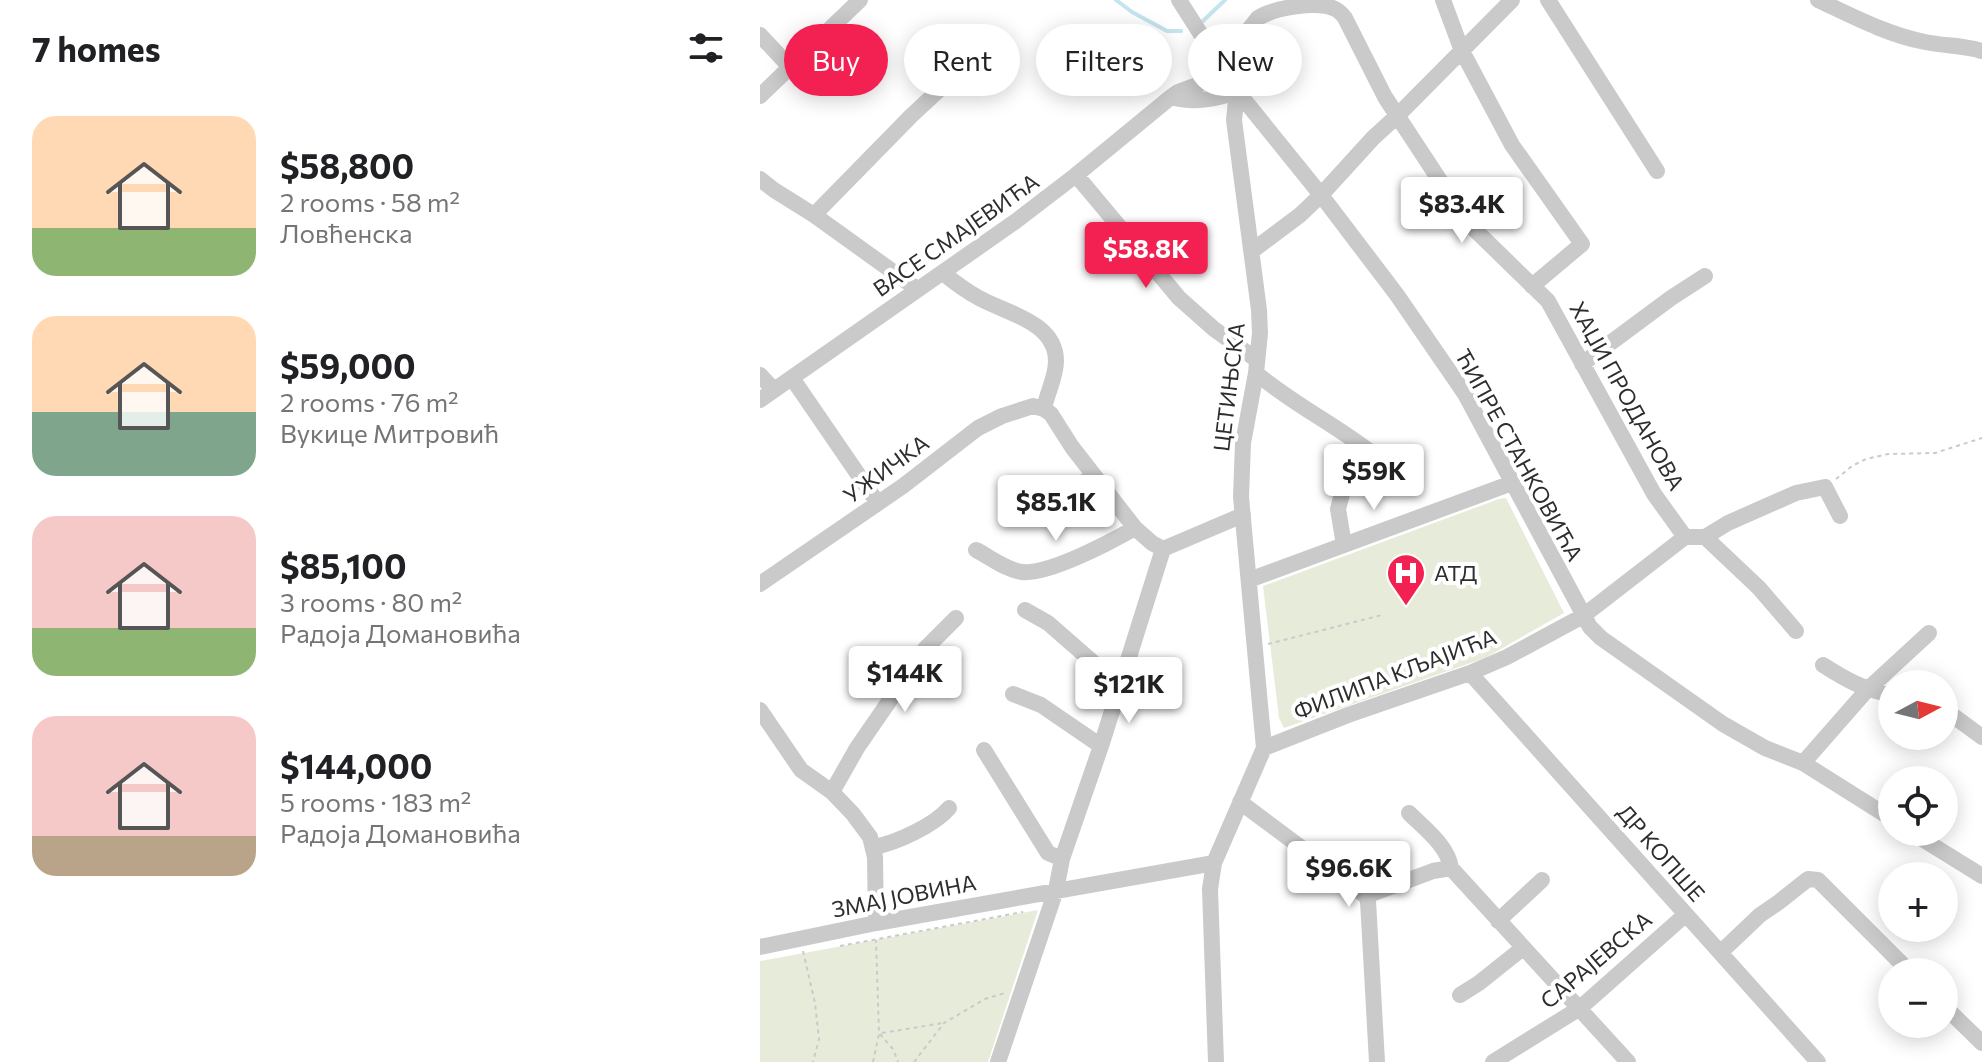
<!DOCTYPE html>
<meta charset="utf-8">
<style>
body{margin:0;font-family:Commissioner,sans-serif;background:#f2f2f2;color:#202124;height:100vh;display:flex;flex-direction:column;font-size:30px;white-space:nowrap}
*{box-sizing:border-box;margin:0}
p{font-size:26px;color:#757577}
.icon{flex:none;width:44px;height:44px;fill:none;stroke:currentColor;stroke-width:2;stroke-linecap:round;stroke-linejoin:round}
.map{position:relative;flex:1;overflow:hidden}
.side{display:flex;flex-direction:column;background:#fff;width:760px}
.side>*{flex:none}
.guide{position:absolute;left:24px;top:24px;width:760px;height:72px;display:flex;gap:16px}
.needle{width:52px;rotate:83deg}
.tools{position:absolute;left:1118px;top:670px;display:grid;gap:16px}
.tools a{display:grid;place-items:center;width:80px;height:80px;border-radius:50%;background:#fff;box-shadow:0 4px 20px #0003;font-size:40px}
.price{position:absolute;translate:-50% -68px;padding:0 18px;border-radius:8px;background:#fff;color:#222;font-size:26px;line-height:52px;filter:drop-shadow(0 2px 4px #0008)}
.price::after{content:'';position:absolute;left:50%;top:48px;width:24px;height:18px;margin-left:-12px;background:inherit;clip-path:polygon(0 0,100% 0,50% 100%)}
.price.current{background:#f32151;color:#fff}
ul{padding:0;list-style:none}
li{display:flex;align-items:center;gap:24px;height:200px;padding:0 32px}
li span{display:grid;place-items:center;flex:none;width:224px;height:160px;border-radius:24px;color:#555}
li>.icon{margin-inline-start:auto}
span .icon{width:96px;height:96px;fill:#fffc;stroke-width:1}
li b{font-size:34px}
h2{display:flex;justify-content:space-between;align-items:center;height:96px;padding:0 32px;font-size:34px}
.pill{padding:0 28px;border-radius:36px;background:#fff;box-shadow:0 4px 20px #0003;font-size:28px;line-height:72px}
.pill.current{background:#f32151;color:#fff}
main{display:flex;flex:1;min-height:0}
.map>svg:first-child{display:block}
</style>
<main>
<section class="side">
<h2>7 homes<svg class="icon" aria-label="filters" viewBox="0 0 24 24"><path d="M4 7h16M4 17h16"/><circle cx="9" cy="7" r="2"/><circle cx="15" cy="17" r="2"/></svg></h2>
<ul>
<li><span style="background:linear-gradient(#ffd9b3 70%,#8fb573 0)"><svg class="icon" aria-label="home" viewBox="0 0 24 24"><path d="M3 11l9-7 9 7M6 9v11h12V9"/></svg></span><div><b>$58,800</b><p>2 rooms · 58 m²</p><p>Ловћенска</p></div></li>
<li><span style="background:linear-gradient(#ffd9b3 60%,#7fa58c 0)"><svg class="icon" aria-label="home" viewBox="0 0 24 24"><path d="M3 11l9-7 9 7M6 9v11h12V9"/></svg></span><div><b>$59,000</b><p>2 rooms · 76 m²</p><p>Вукице Митровић</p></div></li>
<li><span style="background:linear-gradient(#f6c9c9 70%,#8fb573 0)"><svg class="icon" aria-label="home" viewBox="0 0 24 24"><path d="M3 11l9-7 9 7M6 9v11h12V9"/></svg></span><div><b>$85,100</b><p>3 rooms · 80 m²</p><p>Радоја Домановића</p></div></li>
<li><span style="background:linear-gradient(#f6c9c9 75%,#b9a48a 0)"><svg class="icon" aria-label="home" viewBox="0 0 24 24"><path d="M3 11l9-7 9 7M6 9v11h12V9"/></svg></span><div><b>$144,000</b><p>5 rooms · 183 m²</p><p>Радоја Домановића</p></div></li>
</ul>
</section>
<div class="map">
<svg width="1222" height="1062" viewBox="0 0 1222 1062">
<rect width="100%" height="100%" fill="#fff"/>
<path fill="#e7ecda" d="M746,498L804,613L725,658L524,728L519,718L503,586L739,499Z
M278,910L228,1062H0V961Z"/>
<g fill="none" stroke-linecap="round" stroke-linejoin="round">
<path stroke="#c4e4ee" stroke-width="4" d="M356,0L372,12L407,31H421
M443,21L465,0"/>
<path stroke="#cacaca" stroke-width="2" stroke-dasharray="4 4" stroke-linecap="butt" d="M1076,479L1092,466L1106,459L1128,454L1175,453L1222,438
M508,644L622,615
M80,946L263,912
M43,951L55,1003L59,1039L53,1062
M122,1033L183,1023
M120,1034L133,1049L138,1062
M113,1062L119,1034L116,940
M154,1062L184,1023L225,999L245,993"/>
<path stroke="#cacaca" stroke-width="16" d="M419,0L477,91L561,195L637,295L705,394L830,627L841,638L963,724L1005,748L1043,763L1132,819
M683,0L702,51L752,145L822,244L772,286
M788,0L897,171
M1058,0C1092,16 1128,35 1165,42C1184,46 1203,45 1222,51
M0,35L30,67
M0,96L100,0
M411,97L418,92L448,81L498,18C514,8 558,0 575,9C578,10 583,15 585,18L625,97L692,199L711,226L788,301L894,494L925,537
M316,175L419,298L454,329L497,360
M0,179L14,190L54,215L157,289
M54,215L152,115L233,40
M492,251L540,215L561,195L613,138L637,116L752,0
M183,273C194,282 206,291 219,298C246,313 296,322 296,361C296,377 287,393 284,409
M822,364L911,298L945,276
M496,373C535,406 582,428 622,461
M0,375L14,390
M32,378L117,502
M0,400L256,221L316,175L411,97C432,103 457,100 477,91
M292,504L334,475
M945,537L999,588L1036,631
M584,545L578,509L586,479
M216,550C230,557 246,570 262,572C289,575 352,541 375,528
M489,580L752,483
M0,584L143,486L218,428L242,416L273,406L284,409L291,414L312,447L375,528L392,543L403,549
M265,610L288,623L343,671L361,683
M1063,665C1088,681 1103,689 1132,695
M710,673L1058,1062
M253,694L281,705L341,746
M1184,709L1222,737
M0,710L41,770L72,792L93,814L110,837L115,857L116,923
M504,748L588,715L710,673L747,657L823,616L925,537H945L968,523L1036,493L1065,487L1080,516
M224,750L283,845L288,853L302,859
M1043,763L1107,690L1169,633
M72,792L97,748L165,649L196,618
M480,802L606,896L608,901L617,1062
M649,813C664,828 688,846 691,868L868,1062
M1151,832L1222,876
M114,847C136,843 175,825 189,808
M606,896L673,871L691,868
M738,921L782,880
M0,947L116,923L454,863
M961,952L1000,915L1019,902L1048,879L1058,880L1150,972
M700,995L719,983L763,948
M1184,1006L1222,1043
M238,1062L296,890L302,859L341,746L403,549L483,515
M456,1062L450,889L454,863L504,748L481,497L483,443L496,373L500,333L499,310L474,120L477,91
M733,1062L820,1008L925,915"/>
</g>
<defs>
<g id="hospital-pin" transform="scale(2)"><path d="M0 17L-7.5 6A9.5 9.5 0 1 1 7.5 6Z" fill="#f32151" stroke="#fff"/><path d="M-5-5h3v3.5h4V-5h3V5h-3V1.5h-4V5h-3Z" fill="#fff"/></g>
</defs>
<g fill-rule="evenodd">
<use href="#hospital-pin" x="646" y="573"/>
</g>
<g text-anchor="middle" stroke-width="8" stroke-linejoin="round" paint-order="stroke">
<g font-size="22" fill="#2d2d2d" stroke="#fff">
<text transform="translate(196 235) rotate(-35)" y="8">ВАСЕ СМАЈЕВИЋА</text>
<text transform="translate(469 387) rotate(-83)" y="8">ЦЕТИЊСКА</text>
<text transform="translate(867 396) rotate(61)" y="8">ХАЏИ ПРОДАНОВА</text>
<text transform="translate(759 455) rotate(61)" y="8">ЋИПРЕ СТАНКОВИЋА</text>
<text transform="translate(126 469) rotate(-36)" y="8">УЖИЧКА</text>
<text transform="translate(635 674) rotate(-21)" y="8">ФИЛИПА КЉАЈИЋА</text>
<text transform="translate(901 853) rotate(49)" y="8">ДР КОПШЕ</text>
<text transform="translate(144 896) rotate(-11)" y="8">ЗМАЈ ЈОВИНА</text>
<text transform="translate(836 960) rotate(-40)" y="8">САРАЈЕВСКА</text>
</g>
<g font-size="22" fill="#2d2d2d" stroke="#fff" text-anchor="start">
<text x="674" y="581">АТД</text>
</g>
</g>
</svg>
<div class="tools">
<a><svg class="needle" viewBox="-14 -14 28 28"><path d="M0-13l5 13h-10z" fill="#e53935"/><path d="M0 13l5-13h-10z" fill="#757577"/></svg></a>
<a><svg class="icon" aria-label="locate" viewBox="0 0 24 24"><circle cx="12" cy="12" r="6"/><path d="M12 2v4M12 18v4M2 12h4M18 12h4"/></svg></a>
<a>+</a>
<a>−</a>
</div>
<b class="price" style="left:702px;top:245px">$83.4K</b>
<b class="price current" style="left:386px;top:290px">$58.8K</b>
<b class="price" style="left:614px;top:512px">$59K</b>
<b class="price" style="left:296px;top:543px">$85.1K</b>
<b class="price" style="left:145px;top:714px">$144K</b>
<b class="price" style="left:369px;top:725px">$121K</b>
<b class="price" style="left:589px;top:909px">$96.6K</b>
<div class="guide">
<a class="pill current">Buy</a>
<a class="pill">Rent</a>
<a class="pill">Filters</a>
<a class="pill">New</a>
</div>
</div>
</main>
